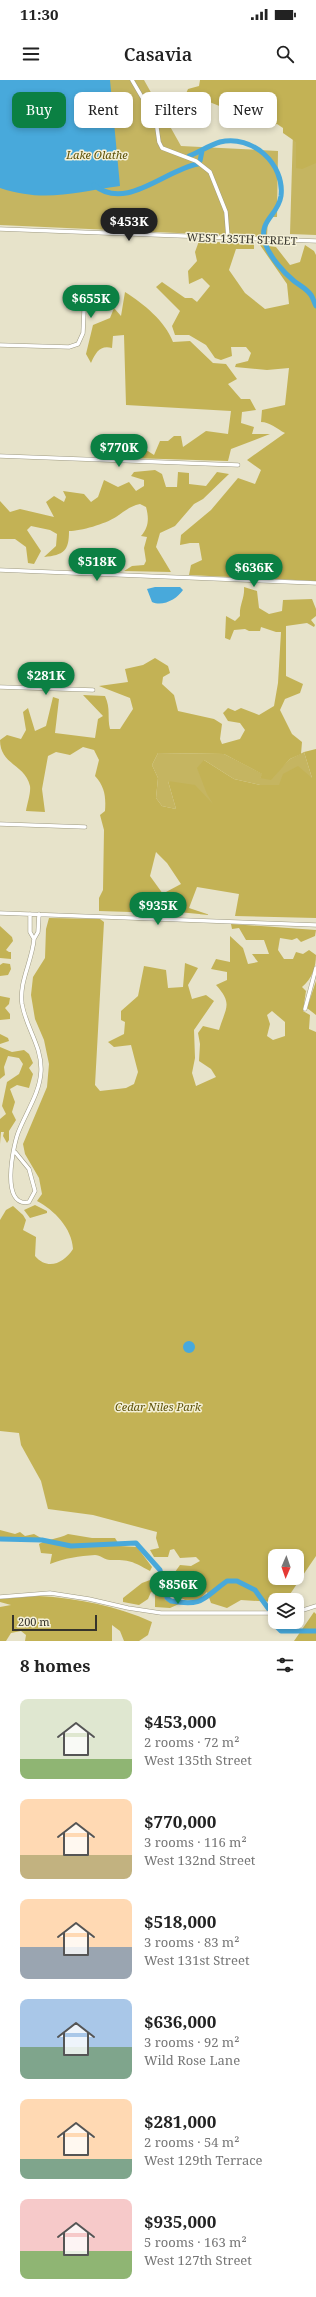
<!DOCTYPE html>
<meta charset="utf-8">
<style>
body{margin:0;font-family:"Noto Serif",serif;background:#f2f2f2;color:#222;height:100vh;display:flex;flex-direction:column;font-size:15px;white-space:nowrap}
*{box-sizing:border-box;margin:0}
p{font-size:13px;color:#767676}
.icon{flex:none;width:22px;height:22px;fill:none;stroke:currentColor;stroke-width:2;stroke-linecap:round;stroke-linejoin:round}
.map{position:relative;height:1561px;overflow:hidden}
.details{display:flex;flex-direction:column;background:#fff;flex:1}
.details>*{flex:none}
.guide{position:absolute;left:12px;top:12px;width:292px;height:36px;display:flex;gap:8px}
.needle{width:26px;rotate:182deg}
.buttons{position:absolute;left:268px;top:1469px;display:grid;gap:8px}
.buttons a{display:grid;place-items:center;width:36px;height:36px;border-radius:8px;background:#fff;box-shadow:0 2px 6px #0003;font-size:20px}
.scale{position:absolute;left:12px;bottom:10px;width:85px;box-sizing:border-box;padding-left:4px;border:2px solid #36342b;border-top:0;font-size:11px;line-height:14px;white-space:nowrap;color:#36342b;-webkit-text-stroke:3px #f4f0d7;paint-order:stroke}
.price{position:absolute;translate:-50% -34px;padding:0 9px;border-radius:14px;background:#0b8043;color:#fff;font-size:13px;line-height:26px;filter:drop-shadow(0 1px 2px #0008)}
.price::after{content:'';position:absolute;left:50%;top:24px;width:12px;height:9px;margin-left:-6px;background:inherit;clip-path:polygon(0 0,100% 0,50% 100%)}
.price.active{background:#222;color:#fff}
ul{padding:0;list-style:none}
li{display:flex;align-items:center;gap:12px;height:100px;padding:0 20px}
li span{display:grid;place-items:center;flex:none;width:112px;height:80px;border-radius:8px;color:#555}
li>.icon{margin-inline-start:auto}
span .icon{width:48px;height:48px;fill:#fffc;stroke-width:1}
li b{font-size:17px}
h2{display:flex;justify-content:space-between;align-items:center;height:48px;padding:0 20px;font-size:17px}
.pill{padding:0 14px;border-radius:8px;background:#fff;box-shadow:0 2px 6px #0003;font-size:14px;line-height:36px}
.pill.active{background:#0b8043;color:#fff}
.status{display:flex;justify-content:space-between;align-items:center;height:28px;padding:0 20px;background:#fff;direction:ltr}
.status svg{height:11px;fill:currentColor}
header{display:flex;justify-content:space-between;align-items:center;height:52px;padding:0 20px;background:#fff;font-size:18px;font-weight:600}
.map>svg:first-child{display:block}
</style>
<div class="status"><b>11:30</b><svg viewBox="0 0 49 12"><path d="M0 12V9h3v3zM5 12V6h3v6zM10 12V3h3v9zM15 12V0h3v12zM26 1h20v11H26zM47 4h2v5h-2z"/></svg></div>
<header><svg class="icon" aria-label="menu" viewBox="0 0 24 24"><path d="M4 6h16M4 12h16M4 18h16"/></svg>Casavia<svg class="icon" aria-label="search" viewBox="0 0 24 24"><circle cx="10" cy="10" r="6"/><path d="M15 15l6 6"/></svg></header>
<div class="map">
<svg width="316" height="1561" viewBox="0 0 316 1561">
<rect width="100%" height="100%" fill="#e7e3ca"/>
<path fill="#c5b561" d="M0,0H144L181,66L278,71L277,137H268L267,157L0,145Z
M316,0V155L290,154L293,52Z
M304,672L312,698L279,705H260L234,699L204,680L215,727L168,701L176,729L162,726L156,718L158,698L152,685L158,673L224,674L263,694L260,698L283,686L290,679Z"/>
<path fill="#c3b255" fill-rule="evenodd" d="M200,0H316V83L302,89L296,88V62L283,53V48L277,44L269,46L202,19L197,21L195,26L192,17L185,16L188,9L199,6Z
M199,161L254,164V169H236L229,190L245,213L265,229L289,224L287,204L260,165L276,167L290,185L300,182L305,165L314,171L316,175V501L189,495L191,485L202,480L199,463H190L180,465L181,455L211,430L238,398L255,404L261,390L247,380L285,353C277,349 270,342 261,342L262,330L285,325L289,288L267,290L235,287L236,284L248,281L251,273L246,267H231L232,276L221,280L215,278L206,265L189,255H175L172,246L180,231L156,207L162,202L185,218H192L197,222L210,206L202,198L189,204L188,191L197,181L195,172Z
M125,212C144,224 165,241 173,262L190,261L213,283L226,284L237,299L228,304L241,319H250L256,330L242,332L241,343L254,347L252,354H270L231,369L228,381L131,378L140,366L154,375L160,361H168L174,356H181L183,367L206,351L228,354L231,331L126,325L124,255L113,256L112,268C100,265 96,272 91,283L86,274L93,245L110,238L114,228L121,236Z
M155,390L162,394L166,407H177L178,392L189,393V404L206,406L217,392L229,394L203,419L194,424L175,446L160,453L156,467L171,492L124,491L132,486L144,485L146,481L144,468L147,457L141,456C149,447 149,438 146,427L140,424C130,426 125,431 116,437C105,444 81,451 69,451C69,471 64,475 44,477L56,466L57,454L50,450L31,446L27,450L41,471L34,484L28,483L26,467L15,459H0V421L10,432L20,429L54,437L46,422L54,416L64,422L66,417L63,411L84,414L91,422L98,417L104,400L118,407L129,402L136,411L144,406V400L131,396L134,392Z
M244,507L257,511L259,528L269,534L282,531L283,520L312,519L316,529V536L311,540L315,545L314,547L307,543L286,546V596L303,604L300,613L285,619L280,630L292,654L302,662L301,674L290,679L271,700L260,698L262,694L224,674L158,673L152,685L158,698L156,718L162,726L176,729L168,701L195,705L213,724L207,714L197,688L204,680L234,699L260,705H279L283,694L298,686L312,698L304,672L316,669V838L235,836L239,814L197,807L189,828L210,835L167,831L166,812L181,804L167,783L156,772L150,796L163,814L162,833L99,831V818L103,810L104,750L100,735L105,731C106,717 105,707 95,696L99,680L94,670L83,667L70,675L56,672L48,676L42,709L45,732L26,731C27,724 31,713 30,706C25,684 0,685 0,660L7,655L21,659L26,650L23,632L28,628L35,651L46,646L53,617L59,619L55,653L95,658L98,639L103,636L83,615L105,616C111,629 107,637 110,649H120L133,629L130,618L99,606L128,602L125,589L143,585L155,578L168,586L170,593L163,597L162,604L174,615L178,631L214,639L222,644L220,659L222,664L240,659L245,650L240,643L228,641L223,633L228,628L235,631L241,628L259,635L274,626L278,603L281,552H276L261,547L260,551H249L245,549L234,550L230,560L225,558L226,536L235,541L240,536C239,525 245,518 244,507Z
M49,838L100,839L104,842L95,1005L100,1011L126,1008L134,1004L138,992L131,965L114,967L108,962L124,954L125,942L121,940V931L138,916L144,886L166,890L168,908L183,907L185,883L198,888L188,905L192,919L206,915L214,921L194,950L195,978L192,993L196,1006L216,997L211,989L199,981L200,964L198,953L203,946L219,950C226,927 233,924 216,905L227,900V892L211,889L216,879L230,882V856L243,868L248,884L258,882L252,874H269L264,860H246L239,848L232,849L231,844L316,850L315,856L301,862L297,858L292,860L280,858L278,870L284,879H293L296,872L303,874L309,870L316,875C316,887 312,899 302,907L306,911L303,931L310,935L309,949L316,952V1476L286,1520H275V1522L241,1520L227,1528L211,1523L207,1512L199,1520H185L175,1515C168,1502 171,1497 180,1485L191,1486L200,1481L196,1477L180,1478L174,1469L170,1470L168,1477H154L150,1470L159,1468L156,1458L157,1452L93,1435L48,1429L41,1401L21,1365L19,1353L0,1351V1140L6,1130L13,1126L23,1135L26,1140L23,1150L36,1157L35,1176C48,1191 64,1183 73,1169C72,1148 54,1130 37,1121L42,1114L39,1098L25,1074L23,1064L47,1007L49,984L44,960L35,939L31,915L33,897L45,878L46,849ZM272,931L285,942V956L273,960L267,956L270,944L267,935ZM275,1476H297V1498H275Z
M0,846L12,857L13,861L6,870L9,872H11V879L0,878Z
M3,883L10,884L11,889L8,895L0,896V885Z
M316,901V935L307,928Z
M0,916L10,918L9,924L5,928L10,934V939L0,940Z
M0,954L8,958L9,961L0,964Z
M0,967L12,972L24,970L29,974L33,983L29,988L33,994L29,1008L17,1005L10,1009L15,1022L12,1032L16,1040L9,1051V1060L7,1063L3,1056L4,1052H1L0,1064V1039L6,1034L2,1026L7,1002L19,994L23,984L19,978L8,976L4,987L5,995L0,999Z
M35,1125L47,1131V1133L30,1138L24,1130Z
M0,1450L15,1454L20,1452L25,1456L34,1454L41,1458H0Z
M68,1454L92,1458H115L120,1466L137,1467L152,1487L150,1491C132,1481 130,1480 110,1480C105,1480 100,1475 95,1475C79,1476 65,1478 50,1484L52,1474L41,1473L39,1464C48,1459 58,1459 68,1454Z
M157,1493L163,1499L165,1520L179,1524L170,1528L155,1527V1513L151,1512L148,1519L139,1525L123,1522V1518L142,1503L150,1500L156,1505Z
M39,1516C77,1518 117,1526 152,1542L148,1555L139,1561H124L120,1551L112,1545V1561H25L26,1555L21,1551L11,1553L6,1561H0V1527L11,1525L0,1522V1519Z
M314,1532L316,1534V1561H294Z"/>
<path fill="#48a9db" d="M0,0H110L120,106C75,112 45,123 0,108Z
M155,507H180L183,510C177,519 163,527 152,522L147,509Z
M183 1267a6 6 0 1 1 12 0a6 6 0 1 1-12 0Z"/>
<g fill="none" stroke-linecap="round" stroke-linejoin="round">
<path stroke="#48a9db" stroke-width="5" d="M189,76C199,72 210,65 220,62C252,54 285,84 281,116C278,136 258,140 265,163C270,177 283,192 294,201C299,205 307,209 311,215C313,218 314,222 316,226
M200,81L202,71
M94,105C126,132 166,89 198,84
M0,1459L42,1460L71,1466L136,1463L160,1490L167,1518L171,1521C204,1527 203,1518 227,1501H237L255,1510L273,1535L275,1545L281,1551H316"/>
<g stroke="#9e9a83" stroke-width="4.5">
<path id="minor" d="M132,0L156,41L159,62L162,68L196,81L210,92L226,132L228,158
M0,149L316,161
M0,265L69,267L78,264L83,253L85,208
M0,376L238,385
M0,490L316,503
M0,607L93,610
M0,744L85,747
M0,833L316,845
M30,834V852L34,859L38,852L39,834
M305,929L316,888
M15,1072L29,1089L35,1111L29,1122C0,1128 13,1067 18,1053C26,1032 40,1013 41,991C42,966 26,948 22,924C19,901 32,882 34,859
M0,1517L50,1513L89,1519L128,1528L161,1533H275
M297,1532L316,1526"/>
</g>
<use href="#minor" stroke="#fff" stroke-width="3.5"/>
</g>
<g text-anchor="middle" stroke-width="3" stroke-linejoin="round" paint-order="stroke">
<g font-size="11" font-style="italic" fill="#5e5207" stroke="#f4f0d7">
<text x="97" y="79">Lake Olathe</text>
<text x="158" y="1331">Cedar Niles Park</text>
</g>
<g font-size="11" fill="#36342b" stroke="#f4f0d7">
<text transform="translate(242 159) rotate(2)" y="4">WEST 135TH STREET</text>
</g>
</g>
</svg>
<div class="buttons">
<a><svg class="needle" viewBox="-14 -14 28 28"><path d="M0-13l5 13h-10z" fill="#e53935"/><path d="M0 13l5-13h-10z" fill="#767676"/></svg></a>
<a><svg class="icon" aria-label="layers" viewBox="0 0 24 24"><path d="M12 4l9 5-9 5-9-5zM3 14l9 5 9-5"/></svg></a>
</div>
<div class="scale">200 m</div>
<b class="price active" style="left:129px;top:162px">$453K</b>
<b class="price" style="left:91px;top:239px">$655K</b>
<b class="price" style="left:119px;top:388px">$770K</b>
<b class="price" style="left:97px;top:502px">$518K</b>
<b class="price" style="left:254px;top:508px">$636K</b>
<b class="price" style="left:46px;top:616px">$281K</b>
<b class="price" style="left:158px;top:846px">$935K</b>
<b class="price" style="left:178px;top:1525px">$856K</b>
<div class="guide">
<a class="pill active">Buy</a>
<a class="pill">Rent</a>
<a class="pill">Filters</a>
<a class="pill">New</a>
</div>
</div>
<section class="details">
<h2>8 homes<svg class="icon" aria-label="filters" viewBox="0 0 24 24"><path d="M4 7h16M4 17h16"/><circle cx="9" cy="7" r="2"/><circle cx="15" cy="17" r="2"/></svg></h2>
<ul>
<li><span style="background:linear-gradient(#dfe7d0 75%,#8fb573 0)"><svg class="icon" aria-label="home" viewBox="0 0 24 24"><path d="M3 11l9-7 9 7M6 9v11h12V9"/></svg></span><div><b>$453,000</b><p>2 rooms · 72 m²</p><p>West 135th Street</p></div></li>
<li><span style="background:linear-gradient(#ffd9b3 70%,#c2b280 0)"><svg class="icon" aria-label="home" viewBox="0 0 24 24"><path d="M3 11l9-7 9 7M6 9v11h12V9"/></svg></span><div><b>$770,000</b><p>3 rooms · 116 m²</p><p>West 132nd Street</p></div></li>
<li><span style="background:linear-gradient(#ffd9b3 60%,#9aa5b1 0)"><svg class="icon" aria-label="home" viewBox="0 0 24 24"><path d="M3 11l9-7 9 7M6 9v11h12V9"/></svg></span><div><b>$518,000</b><p>3 rooms · 83 m²</p><p>West 131st Street</p></div></li>
<li><span style="background:linear-gradient(#a9c7e8 60%,#7fa58c 0)"><svg class="icon" aria-label="home" viewBox="0 0 24 24"><path d="M3 11l9-7 9 7M6 9v11h12V9"/></svg></span><div><b>$636,000</b><p>3 rooms · 92 m²</p><p>Wild Rose Lane</p></div></li>
<li><span style="background:linear-gradient(#ffd9b3 75%,#7fa58c 0)"><svg class="icon" aria-label="home" viewBox="0 0 24 24"><path d="M3 11l9-7 9 7M6 9v11h12V9"/></svg></span><div><b>$281,000</b><p>2 rooms · 54 m²</p><p>West 129th Terrace</p></div></li>
<li><span style="background:linear-gradient(#f6c9c9 65%,#8fb573 0)"><svg class="icon" aria-label="home" viewBox="0 0 24 24"><path d="M3 11l9-7 9 7M6 9v11h12V9"/></svg></span><div><b>$935,000</b><p>5 rooms · 163 m²</p><p>West 127th Street</p></div></li>
</ul>
</section>
